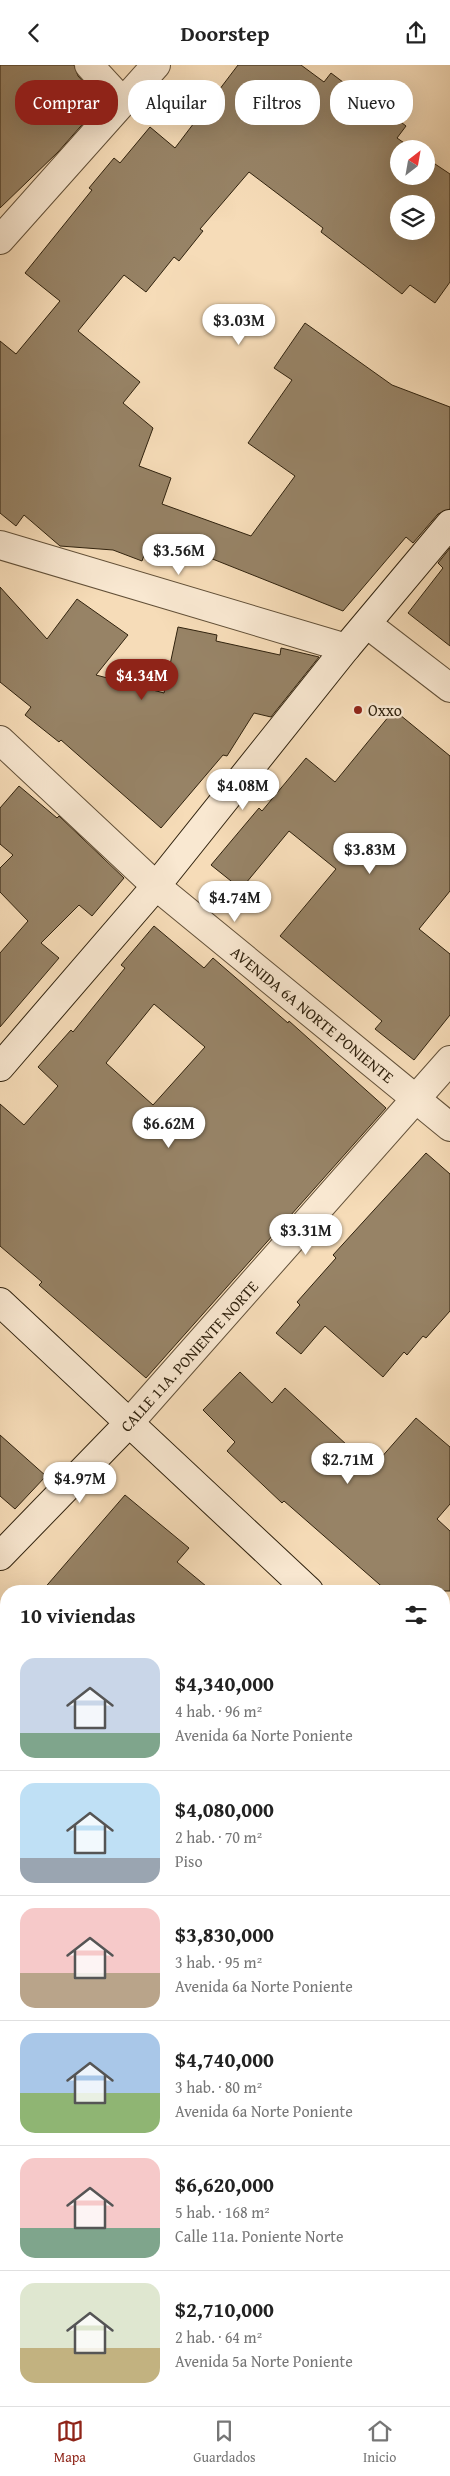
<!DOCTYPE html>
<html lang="es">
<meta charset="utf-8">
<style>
body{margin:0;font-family:"Gentium Book Plus",serif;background:#f6f6f6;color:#222;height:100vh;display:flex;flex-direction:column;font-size:19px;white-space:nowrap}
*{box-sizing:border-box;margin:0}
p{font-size:16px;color:#767676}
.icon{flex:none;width:28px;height:28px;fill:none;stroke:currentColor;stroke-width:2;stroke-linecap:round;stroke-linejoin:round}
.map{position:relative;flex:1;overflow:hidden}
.side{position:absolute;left:0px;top:1520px;width:450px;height:821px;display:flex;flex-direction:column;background:#fff;border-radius:20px 20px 0 0;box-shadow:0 5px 20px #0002}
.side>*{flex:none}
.banner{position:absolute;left:15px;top:15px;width:420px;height:45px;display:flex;gap:10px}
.needle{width:32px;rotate:31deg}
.fabs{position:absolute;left:390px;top:75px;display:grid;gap:10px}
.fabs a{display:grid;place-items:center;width:45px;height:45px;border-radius:50%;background:#fff;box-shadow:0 5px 20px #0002;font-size:25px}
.price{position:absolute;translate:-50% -42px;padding:0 11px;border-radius:18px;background:#fff;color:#222;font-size:16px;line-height:32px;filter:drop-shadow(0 1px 2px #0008)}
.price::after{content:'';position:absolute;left:50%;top:30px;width:15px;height:11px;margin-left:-8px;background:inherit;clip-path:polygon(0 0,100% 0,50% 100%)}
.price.active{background:#8f2418;color:#fff}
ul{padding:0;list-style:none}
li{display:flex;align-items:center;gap:15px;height:125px;padding:0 20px}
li+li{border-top:1px solid #e0e0e0}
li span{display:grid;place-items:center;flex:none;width:140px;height:100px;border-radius:15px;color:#555}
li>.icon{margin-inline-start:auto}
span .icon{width:60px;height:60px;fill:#fffc;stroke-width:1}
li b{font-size:21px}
h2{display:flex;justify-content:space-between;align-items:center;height:60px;padding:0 20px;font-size:21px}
.tag{padding:0 18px;border-radius:20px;background:#fff;box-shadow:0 5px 20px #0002;font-size:18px;line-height:45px}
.tag.active{background:#8f2418;color:#fff}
header{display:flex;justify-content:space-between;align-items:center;height:65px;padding:0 20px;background:#fff;font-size:22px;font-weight:600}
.tabs{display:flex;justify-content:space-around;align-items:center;height:70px;border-top:1px solid #e0e0e0;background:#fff;font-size:14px;color:#767676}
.tabs a{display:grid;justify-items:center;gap:2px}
.tabs .active{color:#8f2418}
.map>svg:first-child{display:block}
</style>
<header><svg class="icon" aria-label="back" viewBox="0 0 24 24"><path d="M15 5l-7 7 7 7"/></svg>Doorstep<svg class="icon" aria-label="share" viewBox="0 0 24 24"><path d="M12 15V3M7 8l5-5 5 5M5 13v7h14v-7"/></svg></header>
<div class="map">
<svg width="450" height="2341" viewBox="0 0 450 2341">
<rect width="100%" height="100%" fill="#f6dcb8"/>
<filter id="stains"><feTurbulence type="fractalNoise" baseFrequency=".004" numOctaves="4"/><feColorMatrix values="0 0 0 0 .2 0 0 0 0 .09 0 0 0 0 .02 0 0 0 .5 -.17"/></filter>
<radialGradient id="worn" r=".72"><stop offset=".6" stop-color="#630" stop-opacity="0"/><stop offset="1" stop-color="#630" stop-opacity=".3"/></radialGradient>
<path fill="#d4bc9b" stroke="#826f54" d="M0,1881L6,1888V2107L0,2099Z
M444,2313L450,2315V2341H261L250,2335H444Z"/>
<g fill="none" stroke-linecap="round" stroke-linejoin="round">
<path stroke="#b39d7e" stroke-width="59" d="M0,2028L6,2037
M330,2335L345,2341"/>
</g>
<path fill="#978366" stroke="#30220e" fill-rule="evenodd" d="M0,0H74L78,11L102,37L58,87L0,143Z
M238,0H301L324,17L331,8L360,30L362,27L406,61L397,73L413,84H399V111H426V93L450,109V217L435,238L410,220L402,229L321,167L323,163L249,107L200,164L203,166L179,196L174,192L146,227L124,210L78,266L140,317L123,338L153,363L139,401L171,413L162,439L251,471L295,411L248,378L292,315L274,303L305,258L392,320L450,342V444L438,449L413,478L406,472L343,546L195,487L188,497L147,482L142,496L113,485L60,481L24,450L16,461L0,448V276L16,289L60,236L25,208L92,125L89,123L114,93L120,98L150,62L175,83ZM399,139H426V166H399Z
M450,483V581L408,548L443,503L438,498Z
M0,522L47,574L77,534L128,570L96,610L164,628L178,562L217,570L216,576L280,590L281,583L319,592L271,652L254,648L227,691L223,690L161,763L61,675L59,677L25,650L31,642L0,617Z
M394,645L450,691V826L419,864L450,889V950L414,995L375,964L382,956L280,871L336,804L289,766L241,824L211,800L259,743L262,746L306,693L335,717Z
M19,721L57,753L59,751L124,813L92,851L79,840L41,878L59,893L0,962V888L28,856L0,827V803L13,790L0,779V743Z
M154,861L204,903L213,893L288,958L289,956L386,1043L146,1313L39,1220L42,1217L0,1181V1039L24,1060L58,1021L38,1002L71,965L73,967L125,903L121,900ZM154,939L205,982L153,1040L106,998Z
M426,1088L450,1109V1246L426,1273L423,1271L407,1290L404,1287L383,1312L325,1261L301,1289L276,1268L300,1240L297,1237L336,1193L333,1190Z
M240,1307L272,1338L285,1323L372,1403L416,1353L450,1382V1439L437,1454L450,1466V1526H387L284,1436L282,1438L227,1386L235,1377L203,1345Z
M0,1370L46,1411L15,1444L0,1431Z
M125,1430L189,1483L177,1497L212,1526H42Z"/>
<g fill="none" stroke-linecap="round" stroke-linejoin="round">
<g stroke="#625038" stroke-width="30">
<g id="street">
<path d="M89,0L123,37"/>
<path d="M0,175L156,0"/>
<path d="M0,480L346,583"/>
<path d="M367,559L450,623"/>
<path id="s1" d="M0,675L156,821L450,1062"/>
<path d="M129,1358L450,995"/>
<path d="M444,1907L450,1900"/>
<path d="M0,2227L6,2232"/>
<path d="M126,2335L133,2341"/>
<path d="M79,2341L84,2335"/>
</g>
</g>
<g stroke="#30220e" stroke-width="30">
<path id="secondary" d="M0,1002L156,821L346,583L450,459
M0,1237L309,1526
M0,1491L129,1358
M444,1652L450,1658"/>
</g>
<path stroke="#30220e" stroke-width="3" stroke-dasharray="4 2.5" stroke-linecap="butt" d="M0,1881L6,1888
M0,2099L6,2107
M444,2313L450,2315
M250,2335L261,2341"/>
<use href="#street" stroke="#f9e8d1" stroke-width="28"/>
<use href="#secondary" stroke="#f9e8d1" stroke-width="28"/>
</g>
<circle fill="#8f2418" stroke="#f9e8d1" stroke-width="2" cx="358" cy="645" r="5"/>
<g text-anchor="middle" stroke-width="5" stroke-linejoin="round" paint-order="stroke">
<g font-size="16" fill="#30220e" stroke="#f9e8d1" text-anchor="start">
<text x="368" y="651">Oxxo</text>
</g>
<g font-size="16" fill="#30220e" stroke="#f9e8d1">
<text dy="6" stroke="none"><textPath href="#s1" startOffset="416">AVENIDA 6A NORTE PONIENTE</textPath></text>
<text transform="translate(189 1291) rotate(-48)" y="6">CALLE 11A. PONIENTE NORTE</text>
</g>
</g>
<rect width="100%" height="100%" filter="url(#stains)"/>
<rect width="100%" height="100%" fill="url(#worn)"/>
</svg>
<div class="fabs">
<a><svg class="needle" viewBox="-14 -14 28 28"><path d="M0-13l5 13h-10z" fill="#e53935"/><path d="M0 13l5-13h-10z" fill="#767676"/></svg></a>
<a><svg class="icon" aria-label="layers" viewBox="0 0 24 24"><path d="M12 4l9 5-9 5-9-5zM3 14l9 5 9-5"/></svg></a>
</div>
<b class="price" style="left:239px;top:281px">$3.03M</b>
<b class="price" style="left:179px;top:511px">$3.56M</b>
<b class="price active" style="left:142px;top:636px">$4.34M</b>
<b class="price" style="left:243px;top:746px">$4.08M</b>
<b class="price" style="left:370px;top:810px">$3.83M</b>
<b class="price" style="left:235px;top:858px">$4.74M</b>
<b class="price" style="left:169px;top:1084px">$6.62M</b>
<b class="price" style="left:306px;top:1191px">$3.31M</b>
<b class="price" style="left:348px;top:1420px">$2.71M</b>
<b class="price" style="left:80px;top:1439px">$4.97M</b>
<div class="banner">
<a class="tag active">Comprar</a>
<a class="tag">Alquilar</a>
<a class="tag">Filtros</a>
<a class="tag">Nuevo</a>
</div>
<section class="side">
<h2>10 viviendas<svg class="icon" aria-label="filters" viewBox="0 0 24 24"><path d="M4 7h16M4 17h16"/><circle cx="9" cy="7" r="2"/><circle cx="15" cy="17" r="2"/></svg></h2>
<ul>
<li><span style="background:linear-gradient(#c9d6e8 75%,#7fa58c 0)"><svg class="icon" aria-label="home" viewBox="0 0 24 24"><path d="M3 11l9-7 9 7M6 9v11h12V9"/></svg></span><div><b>$4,340,000</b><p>4 hab. · 96 m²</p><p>Avenida 6a Norte Poniente</p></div></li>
<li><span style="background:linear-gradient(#bfe0f5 75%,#9aa5b1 0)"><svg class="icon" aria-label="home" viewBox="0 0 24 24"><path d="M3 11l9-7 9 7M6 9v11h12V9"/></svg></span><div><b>$4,080,000</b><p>2 hab. · 70 m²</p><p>Piso</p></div></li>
<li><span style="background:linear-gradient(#f6c9c9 65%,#b9a48a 0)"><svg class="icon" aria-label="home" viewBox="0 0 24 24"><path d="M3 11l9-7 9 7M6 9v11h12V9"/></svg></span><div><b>$3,830,000</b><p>3 hab. · 95 m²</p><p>Avenida 6a Norte Poniente</p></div></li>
<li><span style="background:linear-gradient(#a9c7e8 60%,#8fb573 0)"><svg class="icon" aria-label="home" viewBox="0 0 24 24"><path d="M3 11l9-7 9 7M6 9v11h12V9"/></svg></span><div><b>$4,740,000</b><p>3 hab. · 80 m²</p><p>Avenida 6a Norte Poniente</p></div></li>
<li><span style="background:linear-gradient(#f6c9c9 70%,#7fa58c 0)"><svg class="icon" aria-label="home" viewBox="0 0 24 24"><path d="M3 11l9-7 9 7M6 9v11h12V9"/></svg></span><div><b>$6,620,000</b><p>5 hab. · 168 m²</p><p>Calle 11a. Poniente Norte</p></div></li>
<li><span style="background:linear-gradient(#dfe7d0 65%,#c2b280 0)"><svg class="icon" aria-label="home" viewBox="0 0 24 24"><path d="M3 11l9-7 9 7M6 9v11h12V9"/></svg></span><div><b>$2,710,000</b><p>2 hab. · 64 m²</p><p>Avenida 5a Norte Poniente</p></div></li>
</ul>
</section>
</div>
<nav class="tabs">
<a class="active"><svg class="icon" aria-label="map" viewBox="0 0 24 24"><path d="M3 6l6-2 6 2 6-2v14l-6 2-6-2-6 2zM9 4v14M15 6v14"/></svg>Mapa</a>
<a><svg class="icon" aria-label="saved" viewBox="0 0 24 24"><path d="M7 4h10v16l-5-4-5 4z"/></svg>Guardados</a>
<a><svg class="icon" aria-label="home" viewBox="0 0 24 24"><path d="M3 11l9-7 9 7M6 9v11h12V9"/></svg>Inicio</a>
</nav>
